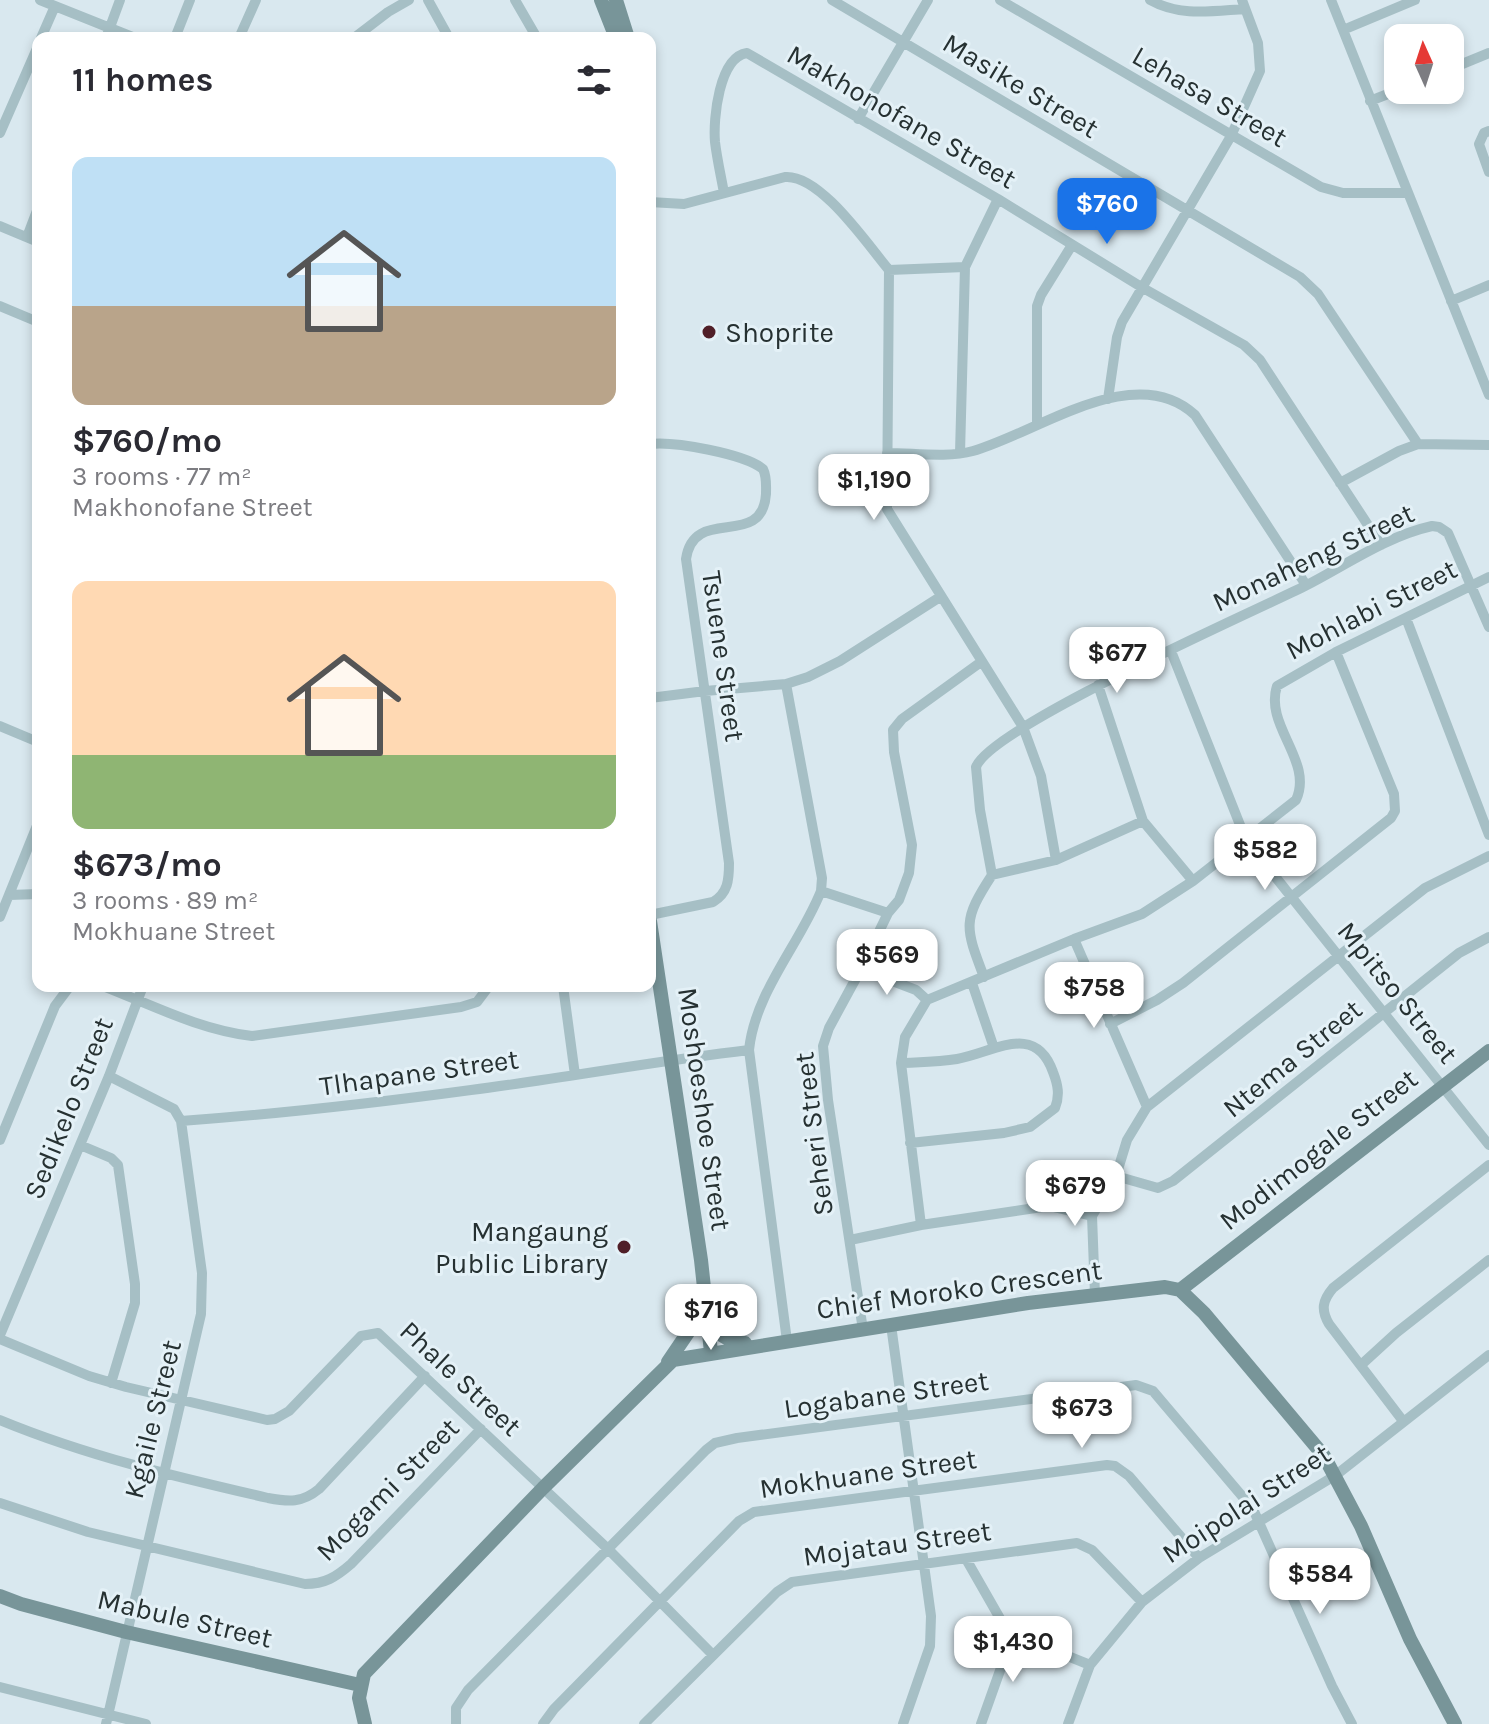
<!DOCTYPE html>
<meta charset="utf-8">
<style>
body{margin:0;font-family:Karla,sans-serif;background:#f2f2f3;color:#2b2b33;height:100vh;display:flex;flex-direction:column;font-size:30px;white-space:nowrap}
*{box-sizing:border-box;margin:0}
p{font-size:26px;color:#7c7c81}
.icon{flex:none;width:44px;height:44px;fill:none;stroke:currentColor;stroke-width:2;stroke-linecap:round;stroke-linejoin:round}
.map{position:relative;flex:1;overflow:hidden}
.side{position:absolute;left:32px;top:32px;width:624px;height:960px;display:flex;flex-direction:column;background:#fff;border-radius:16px;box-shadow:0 4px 12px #0003}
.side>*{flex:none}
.needle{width:52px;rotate:357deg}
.tools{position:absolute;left:1384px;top:24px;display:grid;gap:16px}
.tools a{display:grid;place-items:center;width:80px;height:80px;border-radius:16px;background:#fff;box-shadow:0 4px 12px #0003;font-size:40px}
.price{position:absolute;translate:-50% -68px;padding:0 18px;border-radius:16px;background:#fff;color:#222;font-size:26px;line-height:52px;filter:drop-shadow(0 2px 4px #0008)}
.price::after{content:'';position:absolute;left:50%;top:48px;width:24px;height:18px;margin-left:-12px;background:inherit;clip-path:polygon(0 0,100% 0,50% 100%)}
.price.current{background:#1a73e8;color:#fff}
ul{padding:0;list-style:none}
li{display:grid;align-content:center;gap:16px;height:424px;padding:0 40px}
li span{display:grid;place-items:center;height:248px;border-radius:16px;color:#555}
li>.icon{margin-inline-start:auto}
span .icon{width:144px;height:144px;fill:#fffc;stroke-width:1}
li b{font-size:34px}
h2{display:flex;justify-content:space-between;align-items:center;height:96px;padding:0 40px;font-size:34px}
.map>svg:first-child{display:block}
</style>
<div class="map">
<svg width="1489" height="1724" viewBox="0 0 1489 1724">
<rect width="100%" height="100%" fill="#d9e8ef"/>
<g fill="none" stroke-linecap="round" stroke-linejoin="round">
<path stroke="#a6bfc5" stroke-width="10" d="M40,0L135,38
M428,0L449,38
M515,0L537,38
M832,0L1300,277L1318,294L1418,444
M1000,0L1321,187L1343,193H1408
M1150,0C1180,17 1212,11 1245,9
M1331,0L1489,395
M1343,30L1415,0
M41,38L55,6
M106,38L120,0
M175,38L190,0
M239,38L256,0
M354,38L388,12L409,0
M1450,69L1489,53
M1370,101L1398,90
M858,119L928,0
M1489,131L1484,133L1479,144L1489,172
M0,133L38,46
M724,193C721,176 717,159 715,142C713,119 719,57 747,53L998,199L1143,288L1244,345L1260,360L1381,545
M650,202L684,204L785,177C820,174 867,244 889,270
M0,226L38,242
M27,237L38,208
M889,270L887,509L1023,727L1041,776L1056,860
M889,270L965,267
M1451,301L1489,285
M0,306L38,322
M1108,399L1117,337L1122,322L1231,136L1260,71L1258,43L1242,0
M1037,424V306L1041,295L1072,245
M650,444C674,441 745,454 763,469C767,477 766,485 766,494C762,551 694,504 686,559L729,863C729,880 728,893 713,902L650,915
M887,453C914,453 947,458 973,451C1037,433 1135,359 1195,415L1306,585
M960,453L965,267L998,199
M1340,483L1399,451L1418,444L1489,445
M1406,618L1489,835
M1171,651L1246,840L1489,1145
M786,684L822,878L821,891C800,944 755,992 749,1050L787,1341
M1098,685L1143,821L1193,881
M650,698L705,691L786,684L808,677L840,661L940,597
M0,726L38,742
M992,875L1056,860L1143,821
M821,891L888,913
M9,895L38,894
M0,917L38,823
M1074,939L1147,1107
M861,969L916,990L927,1000
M984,977C965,927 962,921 992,875L980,810L976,767C991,727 1253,612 1305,586C1346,565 1387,536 1432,526L1439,527L1448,533L1489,627
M972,983L994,1048
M103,986C152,1005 200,1030 252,1036L461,1007L477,1002L489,986
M563,986L575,1075
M1110,1024L1157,1000L1183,983L1391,818L1395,811L1394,794L1336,652
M901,1063C920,1062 939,1062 957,1059C993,1053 1035,1021 1053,1072C1058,1085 1060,1095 1055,1108L1030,1127L1004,1133L910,1143
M181,1121C278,1114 375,1103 471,1090C564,1078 656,1061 749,1050
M0,1140L55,1006L70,986
M80,1145L111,1158L118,1165L135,1284V1303L111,1383
M1116,1176L1158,1188L1173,1181L1459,953L1489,937
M921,1225L901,1063L905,1037L927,1000L1074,939L1142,914L1193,881L1296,800C1314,761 1264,726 1277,686L1336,652L1489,577
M850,1240L921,1225L1049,1206L1092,1216
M1095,1295L1092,1216L1116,1176L1127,1140L1147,1107L1425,888L1489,856
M891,1325L931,1616L930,1646L903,1724
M863,1330L828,1100L823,1046L829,1028L861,969L888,913L899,900L909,873L912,845L894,752L893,730L902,719L981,662
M0,1335L109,1076L143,986
M0,1339L89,1376L126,1387L267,1420L275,1419L289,1411L361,1336L378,1333L608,1549L713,1655
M1361,1365L1396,1333L1489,1260
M0,1420C87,1456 177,1477 268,1498C289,1502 302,1503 319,1489L425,1376
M1403,1421L1329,1324C1321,1310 1322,1301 1333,1288L1489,1165
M0,1503L88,1532L305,1584C325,1584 336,1577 351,1564L481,1429
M966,1559L1002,1622L1013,1634L1090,1665
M0,1687L146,1724
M106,1724L201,1314L202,1273L181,1121L174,1109L109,1076
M456,1724V1708L468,1690L706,1450L715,1443L737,1438L1136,1385L1153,1391L1253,1509L1332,1686L1352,1724
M543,1724L554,1709L739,1521L754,1512L1107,1465L1115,1466L1129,1476L1199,1558
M644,1724L777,1592L792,1582L1077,1543L1092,1550L1142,1602
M981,1724L1013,1634
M1068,1724L1090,1665L1142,1602L1199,1558L1336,1475L1489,1355"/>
<path stroke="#789599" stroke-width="14" d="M601,0L616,38
M616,0L628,38
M650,921L701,1260L711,1352
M1180,1290L1489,1051
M710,1317C716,1335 727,1341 745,1343
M668,1362L691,1328L697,1303
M0,1596L21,1604L126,1632L360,1685
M365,1724L359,1698L364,1674L543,1488L673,1360L1028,1303L1165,1287L1180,1290L1204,1313L1324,1456L1361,1526L1410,1639L1455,1724"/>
</g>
<g fill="#501f28" stroke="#e4f1f7" stroke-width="3">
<circle cx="709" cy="332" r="8"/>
<circle cx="624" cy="1247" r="8"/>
</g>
<g text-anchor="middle" stroke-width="6" stroke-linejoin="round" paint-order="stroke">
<g font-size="28" fill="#263132" stroke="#e4f1f7">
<text transform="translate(1021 85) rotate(31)" y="10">Masike Street</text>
<text transform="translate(1210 96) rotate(30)" y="10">Lehasa Street</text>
<text transform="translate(902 116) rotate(30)" y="10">Makhonofane Street</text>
<text transform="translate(1313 557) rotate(-25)" y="10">Monaheng Street</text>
<text transform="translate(1371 609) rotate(-27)" y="10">Mohlabi Street</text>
<text transform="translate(724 656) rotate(82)" y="10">Tsuene Street</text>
<text transform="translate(1398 992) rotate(51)" y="10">Mpitso Street</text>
<text transform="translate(1292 1058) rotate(-39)" y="10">Ntema Street</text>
<text transform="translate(419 1072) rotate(-8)" y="10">Tlhapane Street</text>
<text transform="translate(68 1108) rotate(-68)" y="10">Sedikelo Street</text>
<text transform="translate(705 1109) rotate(82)" y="10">Moshoeshoe Street</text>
<text transform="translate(813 1134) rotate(-97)" y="10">Seheri Street</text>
<text transform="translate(1318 1149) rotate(-38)" y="10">Modimogale Street</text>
<text transform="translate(959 1289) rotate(-8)" y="10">Chief Moroko Crescent</text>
<text transform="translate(461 1378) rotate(43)" y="10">Phale Street</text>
<text transform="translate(886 1394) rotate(-8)" y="10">Logabane Street</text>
<text transform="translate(152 1419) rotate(-76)" y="10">Kgaile Street</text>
<text transform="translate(868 1473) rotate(-8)" y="10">Mokhuane Street</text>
<text transform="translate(387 1489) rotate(-45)" y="10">Mogami Street</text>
<text transform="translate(1246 1503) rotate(-33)" y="10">Moipolai Street</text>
<text transform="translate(897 1543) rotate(-8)" y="10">Mojatau Street</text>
<text transform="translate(185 1618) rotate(13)" y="10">Mabule Street</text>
</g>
<g font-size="28" fill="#263132" stroke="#e4f1f7" text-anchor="start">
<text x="725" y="342">Shoprite</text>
<text x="608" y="1241" text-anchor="end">Mangaung<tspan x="608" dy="32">Public Library</tspan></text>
</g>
</g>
</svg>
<div class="tools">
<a><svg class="needle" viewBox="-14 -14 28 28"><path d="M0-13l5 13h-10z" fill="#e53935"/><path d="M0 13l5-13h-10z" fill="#7c7c81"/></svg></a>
</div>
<b class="price current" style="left:1107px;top:246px">$760</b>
<b class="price" style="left:874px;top:522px">$1,190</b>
<b class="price" style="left:1117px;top:695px">$677</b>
<b class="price" style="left:1265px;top:892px">$582</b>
<b class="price" style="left:887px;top:997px">$569</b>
<b class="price" style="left:1094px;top:1030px">$758</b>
<b class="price" style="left:1075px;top:1228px">$679</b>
<b class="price" style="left:711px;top:1352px">$716</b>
<b class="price" style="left:1082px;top:1450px">$673</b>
<b class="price" style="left:1320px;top:1616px">$584</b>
<b class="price" style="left:1013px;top:1684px">$1,430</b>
<section class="side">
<h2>11 homes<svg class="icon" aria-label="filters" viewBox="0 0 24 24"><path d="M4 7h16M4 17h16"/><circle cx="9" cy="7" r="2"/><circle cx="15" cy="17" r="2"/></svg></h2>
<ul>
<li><span style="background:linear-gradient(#bfe0f5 60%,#b9a48a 0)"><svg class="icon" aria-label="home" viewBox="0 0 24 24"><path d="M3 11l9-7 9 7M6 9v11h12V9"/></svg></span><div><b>$760/mo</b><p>3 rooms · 77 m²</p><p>Makhonofane Street</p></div></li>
<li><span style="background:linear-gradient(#ffd9b3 70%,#8fb573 0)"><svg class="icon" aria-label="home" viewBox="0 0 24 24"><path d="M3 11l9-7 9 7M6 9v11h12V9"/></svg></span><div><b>$673/mo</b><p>3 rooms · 89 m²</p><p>Mokhuane Street</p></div></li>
</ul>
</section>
</div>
